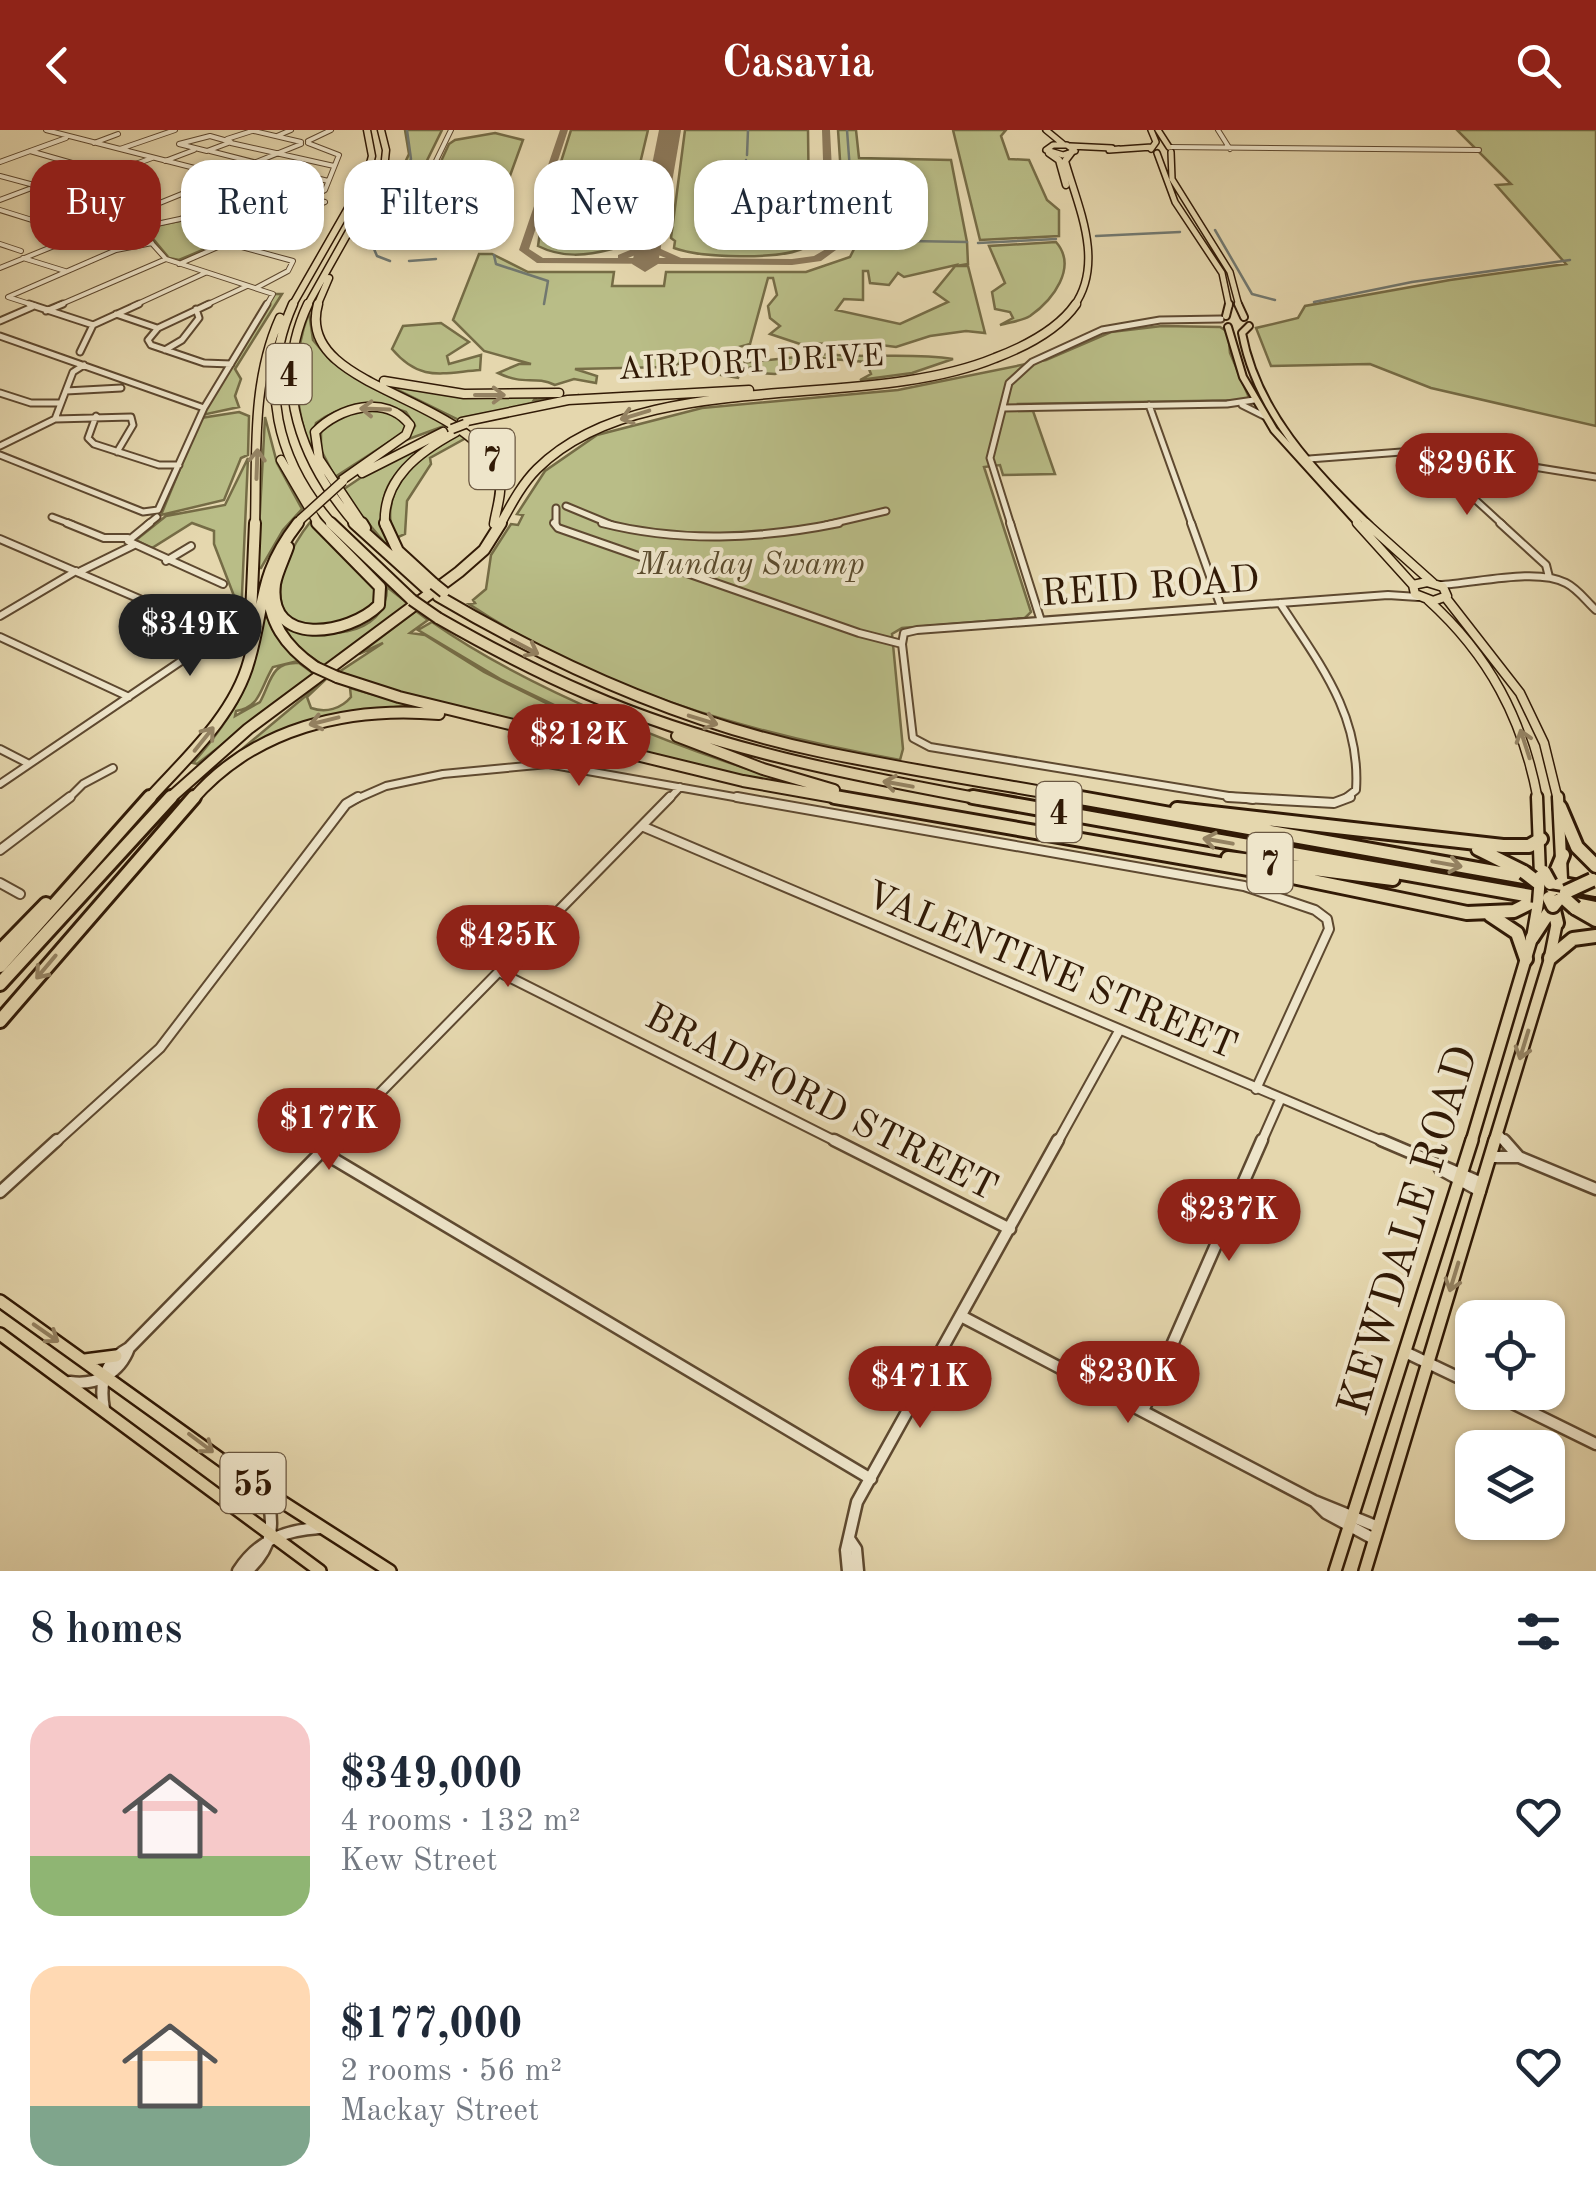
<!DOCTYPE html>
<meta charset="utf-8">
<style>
body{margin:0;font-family:"Old Standard TT",serif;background:#f6f6f7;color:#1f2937;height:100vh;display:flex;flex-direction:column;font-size:38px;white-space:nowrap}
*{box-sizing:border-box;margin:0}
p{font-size:32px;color:#747a83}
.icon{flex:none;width:55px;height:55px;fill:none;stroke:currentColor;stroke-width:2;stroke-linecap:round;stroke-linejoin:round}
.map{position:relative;height:1441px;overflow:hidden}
.drawer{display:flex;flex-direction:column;background:#fff;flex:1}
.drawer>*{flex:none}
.hud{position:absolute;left:30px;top:30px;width:1000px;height:90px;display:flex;gap:20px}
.tools{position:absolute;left:1455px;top:1170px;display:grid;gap:20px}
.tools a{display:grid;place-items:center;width:110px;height:110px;border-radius:20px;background:#fff;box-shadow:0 2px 8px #0004;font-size:50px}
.price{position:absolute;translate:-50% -85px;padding:0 22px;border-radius:35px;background:#8f2418;color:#fff;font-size:32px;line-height:65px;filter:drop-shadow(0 2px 5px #0008)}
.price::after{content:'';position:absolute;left:50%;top:60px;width:30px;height:22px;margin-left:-15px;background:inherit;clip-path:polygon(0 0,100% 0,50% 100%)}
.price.selected{background:#222;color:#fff}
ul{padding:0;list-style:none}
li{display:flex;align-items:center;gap:30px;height:250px;padding:0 30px}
li span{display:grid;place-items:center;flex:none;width:280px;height:200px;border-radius:30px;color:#555}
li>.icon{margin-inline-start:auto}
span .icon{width:120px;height:120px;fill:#fffc;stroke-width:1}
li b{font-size:42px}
h2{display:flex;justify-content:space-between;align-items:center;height:120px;padding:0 30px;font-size:42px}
.tag{padding:0 35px;border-radius:30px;background:#fff;box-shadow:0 2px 8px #0004;font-size:35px;line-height:90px}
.tag.selected{background:#8f2418;color:#fff}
header{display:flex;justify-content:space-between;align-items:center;height:130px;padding:0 30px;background:#8f2418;color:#fff;font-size:45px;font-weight:800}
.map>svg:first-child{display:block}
</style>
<header><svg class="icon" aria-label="back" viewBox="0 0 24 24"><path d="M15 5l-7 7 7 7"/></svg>Casavia<svg class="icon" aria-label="search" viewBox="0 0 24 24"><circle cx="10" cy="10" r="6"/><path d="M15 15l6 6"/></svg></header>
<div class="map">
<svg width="1596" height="1441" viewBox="0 0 1596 1441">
<rect width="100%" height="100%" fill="#e5d7ae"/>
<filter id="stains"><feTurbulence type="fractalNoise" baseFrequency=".002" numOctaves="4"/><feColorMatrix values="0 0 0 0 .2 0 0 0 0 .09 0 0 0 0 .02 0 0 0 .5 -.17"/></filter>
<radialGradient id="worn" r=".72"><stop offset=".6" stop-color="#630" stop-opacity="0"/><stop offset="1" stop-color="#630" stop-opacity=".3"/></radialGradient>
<path fill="#b9bd87" stroke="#756c46" stroke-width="2.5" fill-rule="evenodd" d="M405,0H442L411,63L398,69L391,62L409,24Z
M571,0H648L623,105L614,110L612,119C586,126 562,128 538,116L541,95Z
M685,0H808L809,82L804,118C779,130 701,128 674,118L675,111L671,108Z
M838,0H856L859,28L951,30L967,112L968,134L956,136H968L985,203L966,201L930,206L896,217L865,213L800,214L770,204L780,196L770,188L768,176L777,165L773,148H768L750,214L667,237L575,239L597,246L596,253L574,249L555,255C533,245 525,256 498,243L519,234H531L484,221L453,190L479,124H492L528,142H614L612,156H664L666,142H806L850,127L854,119L845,104ZM956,135L934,162L948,172L900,194L836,180L844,169L863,170V141H868L870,153L889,155L898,143L904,147Z
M953,0H1006L1001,6L1009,29L1029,30L1047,70L1059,80V106L980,110Z
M1457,0H1596V296L1431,258L1370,234L1271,236L1256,198L1298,188L1305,176L1450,150L1566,134L1496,55L1511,54Z
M495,3L523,10L503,65C476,69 453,62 426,64L449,14L455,10Z
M261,57L315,72L179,130L169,128L144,98L184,90Z
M1056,112C1078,137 1053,170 1030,186C1022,191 1010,192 1000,195L1013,188L1010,182L995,179L992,162L1005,153L989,116Z
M273,164H282L235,239L241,249L235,266L239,277L202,285Z
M309,182L313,210L331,231L447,295L406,310L415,296L406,282C377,271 341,274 316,293L310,320C294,271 291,231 309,182Z
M441,193L469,212L447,226L449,234L481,225L480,240C441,243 420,252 392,219L403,196Z
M1162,196L1220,197L1228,202L1230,223L1250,270L1018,274L1019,281H1033L1055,344L1003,345L1000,335L984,337L1031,482L1025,488L902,498L892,504L903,619L900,630C749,603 598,560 469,474L475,473L473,470L486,459L491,425L511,394L518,395L523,385L517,384L545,341L597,305L702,278L898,260L1046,230L1111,202Z
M824,224C868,229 909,222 953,229L912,243L860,250L871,244L866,232L809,227L775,244L756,243L753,237L730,242L739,248L721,245L723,235Z
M390,256L536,267L534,270L579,265L459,290Z
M381,279L407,291L406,301L335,347L321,320V299L343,283Z
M239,282L249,286L248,325L241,328L224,370L161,385L201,288Z
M265,287L277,333L302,379L283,400L261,438H257Z
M459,304L466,308L430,328L431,334L407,371L405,404L394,409C377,356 418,328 459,304Z
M443,305C391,344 366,359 395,425L341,361L375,338Z
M248,328L241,487L225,474L234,466L214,414V401L192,393L152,418L136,410L166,386L225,375Z
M311,391L378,461L380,469L357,492L302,498C297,494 288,488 285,482C270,454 294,412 311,391Z
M387,457L410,475L324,536L293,514L280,493C317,511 387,509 387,457Z
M416,481L428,490L410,503L425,505L484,542L576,588L585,597L580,601L585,606L594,603L573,584L502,550L418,500L432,492C529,560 682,621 797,654L731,645L413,567L339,542L383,513L359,524Z
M264,482L283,514L302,530L273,537C260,558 261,577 236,581L235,586L260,572C271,552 271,531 299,533L314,544L197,634L193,633C236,583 256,549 264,482Z
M326,549L307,567L311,578C326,583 341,579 351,567L350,558L411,575L349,583L235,625Z"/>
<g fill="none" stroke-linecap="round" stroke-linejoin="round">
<path stroke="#717870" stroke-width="2.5" d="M847,0L855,108
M747,25L748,0
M1215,100L1252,164L1275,170
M740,106L746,30
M1096,106L1180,102
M741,108L807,110
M853,110L967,112
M978,113L1056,109
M494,125L496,134L548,151L544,174
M390,131L377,126L374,119L401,68L395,63L411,29L407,0
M409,131L436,129
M1314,172L1412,152L1570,130"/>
<path fill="#8b785a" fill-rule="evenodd" d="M560,0H568L529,119L543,128H618V125L635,118L650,106L661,119L681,128L792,129L814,126L826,119L822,0H830L836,120L821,131L792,135L537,133L519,120ZM649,116L653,123L666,128H628L643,122Z"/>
<path fill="#8b785a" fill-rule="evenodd" d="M659,0H681L658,134L645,142L632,134Z"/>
<g stroke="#5e4930" stroke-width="6">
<path id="minor-far4" d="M46,0L222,45
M1218,0L1230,19
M254,1L301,12
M210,6L231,12L207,21L179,14Z
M277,6L291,0
M227,9L255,0
M308,11L331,0
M94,13L118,4
M231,13L334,36
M308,13L339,25L325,60L310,68
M1169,17L1479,20
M120,19L175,0
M30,21L107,43
M210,21L328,51
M165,31L194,20
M0,32L66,8
M224,45L301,14
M0,46L60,62L152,28
M99,48L133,58
M223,48L325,72
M421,62L423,69L430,70
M0,70L29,59
M417,70L451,0
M0,80L80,105
M127,85L95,74L152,50
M296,85L307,89L297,103L272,97Z
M296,85L325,72
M118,90L138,98L166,129L273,164L266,176
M138,98L180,89L261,56
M0,114L21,121
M23,128L65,141
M179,134L227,113L293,131L288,141L256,158
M0,138L221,48
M36,176L8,167L116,120L152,113
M57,176L166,129
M133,176L205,143
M204,176L247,156"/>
</g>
<g stroke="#5e4930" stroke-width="9">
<path id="minor-far3" d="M29,174L93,195
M209,174L158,198L148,210L151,215L204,233L231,234
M46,181L63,174
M116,184L157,198
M0,191L32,177
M0,206L204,278
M165,220L182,210L199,188L196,179
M80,222L93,195L139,174
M66,261L121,258
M0,263L31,273H61
M1149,275L1192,395
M1242,275L1264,286
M1004,278L1227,274L1254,270
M96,286L88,308L94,314L159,335H179
M55,289L131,287L133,295L117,322
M0,316L55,289L73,242L84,235
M1421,320L1503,395
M0,325L143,382L158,380L204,278L267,174
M1309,329L1428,320L1596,347
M566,376L612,395
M52,387L73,395
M147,395L157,387
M556,395V378
M826,395L886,381
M1011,395L990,328L1009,253L1032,232L1102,200L1160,190L1221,189"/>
</g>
<g stroke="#5e4930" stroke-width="10">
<path id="minor-far2" d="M67,393L104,408H128
M150,393L128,411L223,454
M554,393L558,398L859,503L902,514
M602,393C681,413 759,409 839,393
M1010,393L1041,491
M1191,393L1221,477
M1500,393L1546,435L1549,447
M0,409L221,504L0,654
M166,431L191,416
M79,442L134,415
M1439,455C1473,454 1536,437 1566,453C1578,459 1586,471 1596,480
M1280,473C1319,533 1361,585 1356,660L1343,670
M1280,473L1388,465L1418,467
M0,486L76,441
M0,507L129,567
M0,619L29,634
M67,670L83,654L113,638
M354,670L386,656L443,644L548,634L751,670
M668,670L680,657
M1253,670L930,617L913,608L902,514L904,503L917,500L1280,473"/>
</g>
<g stroke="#5e4930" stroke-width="12">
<path id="minor-far1" d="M737,667L1244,756L1315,780L1327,789L1329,799L1256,959
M1228,667L1334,673L1350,667
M644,697L1387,1013
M0,720L70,667
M0,753L20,764
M499,842L839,1013
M1497,1003L1506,1013
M55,1013L160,918L346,674L358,667
M331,1013L670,667
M1057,1013L1119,901
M1261,1013L1280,970"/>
</g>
<g stroke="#5e4930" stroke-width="15">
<path id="minor" d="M834,1010L1010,1099
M1381,1010L1482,1053
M1504,1010L1519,1027
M322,1022L871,1349
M1491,1027H1519L1596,1059
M1440,1039L1480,1061
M0,1062L57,1010
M961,1186L1314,1371L1378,1397
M1405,1222L1472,1254
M70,1252C96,1256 120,1243 129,1218
M1490,1262L1596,1314
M104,1279C99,1253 105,1231 129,1218L333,1010
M1143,1281L1262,1010
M1314,1371L1326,1383L1374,1409
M850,1410L856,1419L858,1441
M238,1441C258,1410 285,1400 320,1398
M247,1441C273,1418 276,1393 265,1361
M848,1441L846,1420L857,1372L1058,1010"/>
</g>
<g stroke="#311a06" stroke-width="8">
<path id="major-far4" d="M1046,0L1063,14
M1151,0L1156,12L1151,19
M1158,0L1169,17
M1053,15H1067L1075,21L1063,25L1046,20Z
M1070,16L1112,18
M1119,19L1109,20L1152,17
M1171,22L1172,49L1230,142L1239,176
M1157,23L1175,72L1222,143L1229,176"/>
</g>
<g stroke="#311a06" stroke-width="10">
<path id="major-far3" d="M1238,174L1244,187
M1226,186L1229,174
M1249,196L1242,203C1257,283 1313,340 1369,395
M1228,197L1243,247L1274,300L1360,395"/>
</g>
<g stroke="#311a06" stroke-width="11">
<path id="major-far2" d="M1357,393L1413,455
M1366,393L1433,453
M1427,452L1443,457L1447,466L1433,471L1415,464L1413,455Z
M1446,468L1520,563L1544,613L1558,670
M1428,470C1489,525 1523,589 1538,670"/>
</g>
<g stroke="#311a06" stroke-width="15">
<path id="major-far1" d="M1537,667L1540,745
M1558,667L1562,749
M1471,1013L1532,808L1538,773
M1494,1013L1549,832L1557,792"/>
</g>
<g stroke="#311a06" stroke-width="16">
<path id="major" d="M0,1171L262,1359L390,1441
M0,1204L320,1441
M85,1230L116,1226
M1335,1441L1472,1010
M1365,1441L1495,1010"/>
</g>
<g stroke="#311a06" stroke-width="9">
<path id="highway-far3" d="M1049,23L1059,30L1066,55
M1071,23L1065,31C1078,77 1105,132 1074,176
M292,176L367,45L372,26L367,0
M307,176L384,39L386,20L381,0
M317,176L329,148"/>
</g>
<g stroke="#311a06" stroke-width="11">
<path id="highway-far2" d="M293,174C258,253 276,331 333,395
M308,174C270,254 302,333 356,395
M318,174C293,261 475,264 499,348C503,361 496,380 494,394
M384,251L464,264L559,263
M462,292L568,270L749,260
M281,330L319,395
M362,343L443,302
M342,350L406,305L410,295C386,264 339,277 315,302L319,329L363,395
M255,395C257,326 251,252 280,188
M296,395L301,389
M385,395C382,349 419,322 456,302
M500,395C511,375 521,355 537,339C641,235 862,283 995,228C1024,217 1058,200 1076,174"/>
</g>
<g stroke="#311a06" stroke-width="14">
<path id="highway-far1" d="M331,393L412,470
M354,393L427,459
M362,393L365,398
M385,393L398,421L434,454
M288,417C284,429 277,442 275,454C267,518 349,505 379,475L380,457L317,393
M268,455C268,492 285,516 315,537
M438,466C555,535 684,593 818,621C908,640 999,654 1089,670
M251,485L255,393
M438,488C487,516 536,542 588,564C714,619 852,645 986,670
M337,547L399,567L743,651L850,670
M677,606L763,639L834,660
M148,670C185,629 234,586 249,531C266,473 257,446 298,393
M168,670L248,599L459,442L484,420L501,393
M192,670C254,598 348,576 439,584"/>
</g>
<g stroke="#311a06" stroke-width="18">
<path id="highway" d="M835,667L1288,746L1467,783L1514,781L1538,769
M973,667L1542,768
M1075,667L1596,760
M1560,677L1577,717L1596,736
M1177,679L1503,716H1529L1541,709
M1478,719L1524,742
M1228,728L1393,749
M1552,751L1563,725
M1570,773L1596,778
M1575,778L1596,790
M1490,785L1517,803L1526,829
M1532,808L1553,776L1557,793
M0,821L46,774
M1550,828L1573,809L1596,806
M0,836L150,667
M0,854L171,667
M0,891L194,667"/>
</g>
<use href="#minor-far4" stroke="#eee5ca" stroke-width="4"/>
<use href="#minor-far3" stroke="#eee5ca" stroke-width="5"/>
<use href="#minor-far2" stroke="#eee5ca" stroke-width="6"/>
<use href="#minor-far1" stroke="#eee5ca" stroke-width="8"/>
<use href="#minor" stroke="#eee5ca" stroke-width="10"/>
<use href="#major-far4" stroke="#e5d7ae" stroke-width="5"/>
<use href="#major-far3" stroke="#e5d7ae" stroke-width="6"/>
<use href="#major-far2" stroke="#e5d7ae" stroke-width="8"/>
<use href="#major-far1" stroke="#e5d7ae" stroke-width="10"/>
<use href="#major" stroke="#e5d7ae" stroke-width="11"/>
<use href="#highway-far3" stroke="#e5d7ae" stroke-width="6"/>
<use href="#highway-far2" stroke="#e5d7ae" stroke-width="8"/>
<use href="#highway-far1" stroke="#e5d7ae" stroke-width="10"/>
<use href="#highway" stroke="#e5d7ae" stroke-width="12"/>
<g stroke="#311a06" stroke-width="15" stroke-linecap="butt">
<path id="major-bridge" d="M1538,773L1540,746"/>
</g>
<g stroke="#311a06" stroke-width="11" stroke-linecap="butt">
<path id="highway-bridge-far2" d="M452,299L465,294
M301,389L343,351"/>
</g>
<g stroke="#311a06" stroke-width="14" stroke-linecap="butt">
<path id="highway-bridge-far1" d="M434,454L444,462
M412,470L438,488
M315,537L337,547"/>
</g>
<g stroke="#311a06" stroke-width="18" stroke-linecap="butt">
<path id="highway-bridge" d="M1524,742L1537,752
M1544,742L1550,753
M1566,762L1592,750
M1549,768L1553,776L1557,771
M1565,769L1575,778"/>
</g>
<use href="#major-bridge" stroke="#e5d7ae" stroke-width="10"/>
<use href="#highway-bridge-far2" stroke="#e5d7ae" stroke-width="8"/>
<use href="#highway-bridge-far1" stroke="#e5d7ae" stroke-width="10"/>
<use href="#highway-bridge" stroke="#e5d7ae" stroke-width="12"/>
</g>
<defs><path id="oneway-shaft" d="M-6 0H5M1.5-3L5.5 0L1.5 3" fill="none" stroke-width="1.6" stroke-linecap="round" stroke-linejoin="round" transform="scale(2.5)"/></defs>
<g stroke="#948262">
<use href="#oneway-shaft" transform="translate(490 265)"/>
<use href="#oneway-shaft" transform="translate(375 279) rotate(-178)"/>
<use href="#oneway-shaft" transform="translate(635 285) rotate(163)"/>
<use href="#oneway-shaft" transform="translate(257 334) rotate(-88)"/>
<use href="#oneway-shaft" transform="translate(525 517) rotate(28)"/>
<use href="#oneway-shaft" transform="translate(703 590) rotate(17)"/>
<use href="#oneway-shaft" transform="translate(324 591) rotate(166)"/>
<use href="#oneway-shaft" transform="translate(204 609) rotate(-51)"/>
<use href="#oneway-shaft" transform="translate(1525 614) rotate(-108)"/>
<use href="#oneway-shaft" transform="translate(898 654) rotate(-170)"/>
<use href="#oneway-shaft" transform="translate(1218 711) rotate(-170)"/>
<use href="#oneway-shaft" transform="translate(1447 734) rotate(10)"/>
<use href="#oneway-shaft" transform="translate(46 837) rotate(130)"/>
<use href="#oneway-shaft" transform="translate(1524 915) rotate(107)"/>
<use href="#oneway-shaft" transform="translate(1454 1147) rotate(107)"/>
<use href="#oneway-shaft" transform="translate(46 1203) rotate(35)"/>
<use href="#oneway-shaft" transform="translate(201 1313) rotate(37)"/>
</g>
<g text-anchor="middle" stroke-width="8" stroke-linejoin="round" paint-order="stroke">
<g font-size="32" fill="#311a06" stroke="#eee5ca">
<text transform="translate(751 231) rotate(-3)" y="11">AIRPORT DRIVE</text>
</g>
<g font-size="32" font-style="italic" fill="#5a4b2d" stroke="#eee5ca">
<text x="751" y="444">Munday Swamp</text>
</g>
<g fill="#eee5ca" stroke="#6a5741" stroke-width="2.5">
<rect x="266.5" y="214" width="45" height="60" rx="8"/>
<rect x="469.5" y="299" width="45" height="60" rx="8"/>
<rect x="1036.5" y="652" width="45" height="60" rx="8"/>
<rect x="1247.5" y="703" width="45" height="60" rx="8"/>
<rect x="220.5" y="1323" width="65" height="60" rx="8"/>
</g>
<g font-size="35" font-weight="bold" fill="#311a06">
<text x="289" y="256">4</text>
<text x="492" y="341">7</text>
<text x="1059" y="694">4</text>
<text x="1270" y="745">7</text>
<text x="253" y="1365">55</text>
</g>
<g font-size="38" fill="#311a06" stroke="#eee5ca">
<text transform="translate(1150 455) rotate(-4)" y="13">REID ROAD</text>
<text transform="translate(1052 839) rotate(23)" y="13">VALENTINE STREET</text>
<text transform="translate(822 971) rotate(27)" y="13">BRADFORD STREET</text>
</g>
<g font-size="45" fill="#311a06" stroke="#eee5ca">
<text transform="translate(1406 1100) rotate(-73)" y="16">KEWDALE ROAD</text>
</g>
</g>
<rect width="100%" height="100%" filter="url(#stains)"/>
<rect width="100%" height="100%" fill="url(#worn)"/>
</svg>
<div class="tools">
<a><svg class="icon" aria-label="locate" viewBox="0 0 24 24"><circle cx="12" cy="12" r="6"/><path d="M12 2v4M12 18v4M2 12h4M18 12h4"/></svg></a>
<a><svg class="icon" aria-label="layers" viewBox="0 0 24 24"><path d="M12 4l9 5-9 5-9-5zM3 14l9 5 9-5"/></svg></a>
</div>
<b class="price" style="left:1467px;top:388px">$296K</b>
<b class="price selected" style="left:190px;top:549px">$349K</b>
<b class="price" style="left:579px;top:659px">$212K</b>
<b class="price" style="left:508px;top:860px">$425K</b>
<b class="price" style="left:329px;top:1043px">$177K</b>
<b class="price" style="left:1229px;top:1134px">$237K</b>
<b class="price" style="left:1128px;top:1296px">$230K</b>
<b class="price" style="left:920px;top:1301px">$471K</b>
<div class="hud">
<a class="tag selected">Buy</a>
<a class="tag">Rent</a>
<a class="tag">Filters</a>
<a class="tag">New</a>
<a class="tag">Apartment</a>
</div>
</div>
<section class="drawer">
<h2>8 homes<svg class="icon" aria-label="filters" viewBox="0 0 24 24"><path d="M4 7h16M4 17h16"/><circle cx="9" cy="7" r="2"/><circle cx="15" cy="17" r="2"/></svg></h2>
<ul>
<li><span style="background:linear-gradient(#f6c9c9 70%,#8fb573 0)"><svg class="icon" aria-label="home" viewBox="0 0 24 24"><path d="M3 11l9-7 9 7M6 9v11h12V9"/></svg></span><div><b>$349,000</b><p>4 rooms · 132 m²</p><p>Kew Street</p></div><svg class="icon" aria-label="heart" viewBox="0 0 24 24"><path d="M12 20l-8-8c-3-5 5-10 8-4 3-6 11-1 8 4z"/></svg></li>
<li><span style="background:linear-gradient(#ffd9b3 70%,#7fa58c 0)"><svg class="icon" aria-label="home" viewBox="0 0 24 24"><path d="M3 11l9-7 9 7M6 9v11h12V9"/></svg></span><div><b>$177,000</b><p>2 rooms · 56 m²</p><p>Mackay Street</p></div><svg class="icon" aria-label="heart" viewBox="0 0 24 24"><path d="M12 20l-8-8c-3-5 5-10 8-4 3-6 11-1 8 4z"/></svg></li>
</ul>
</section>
